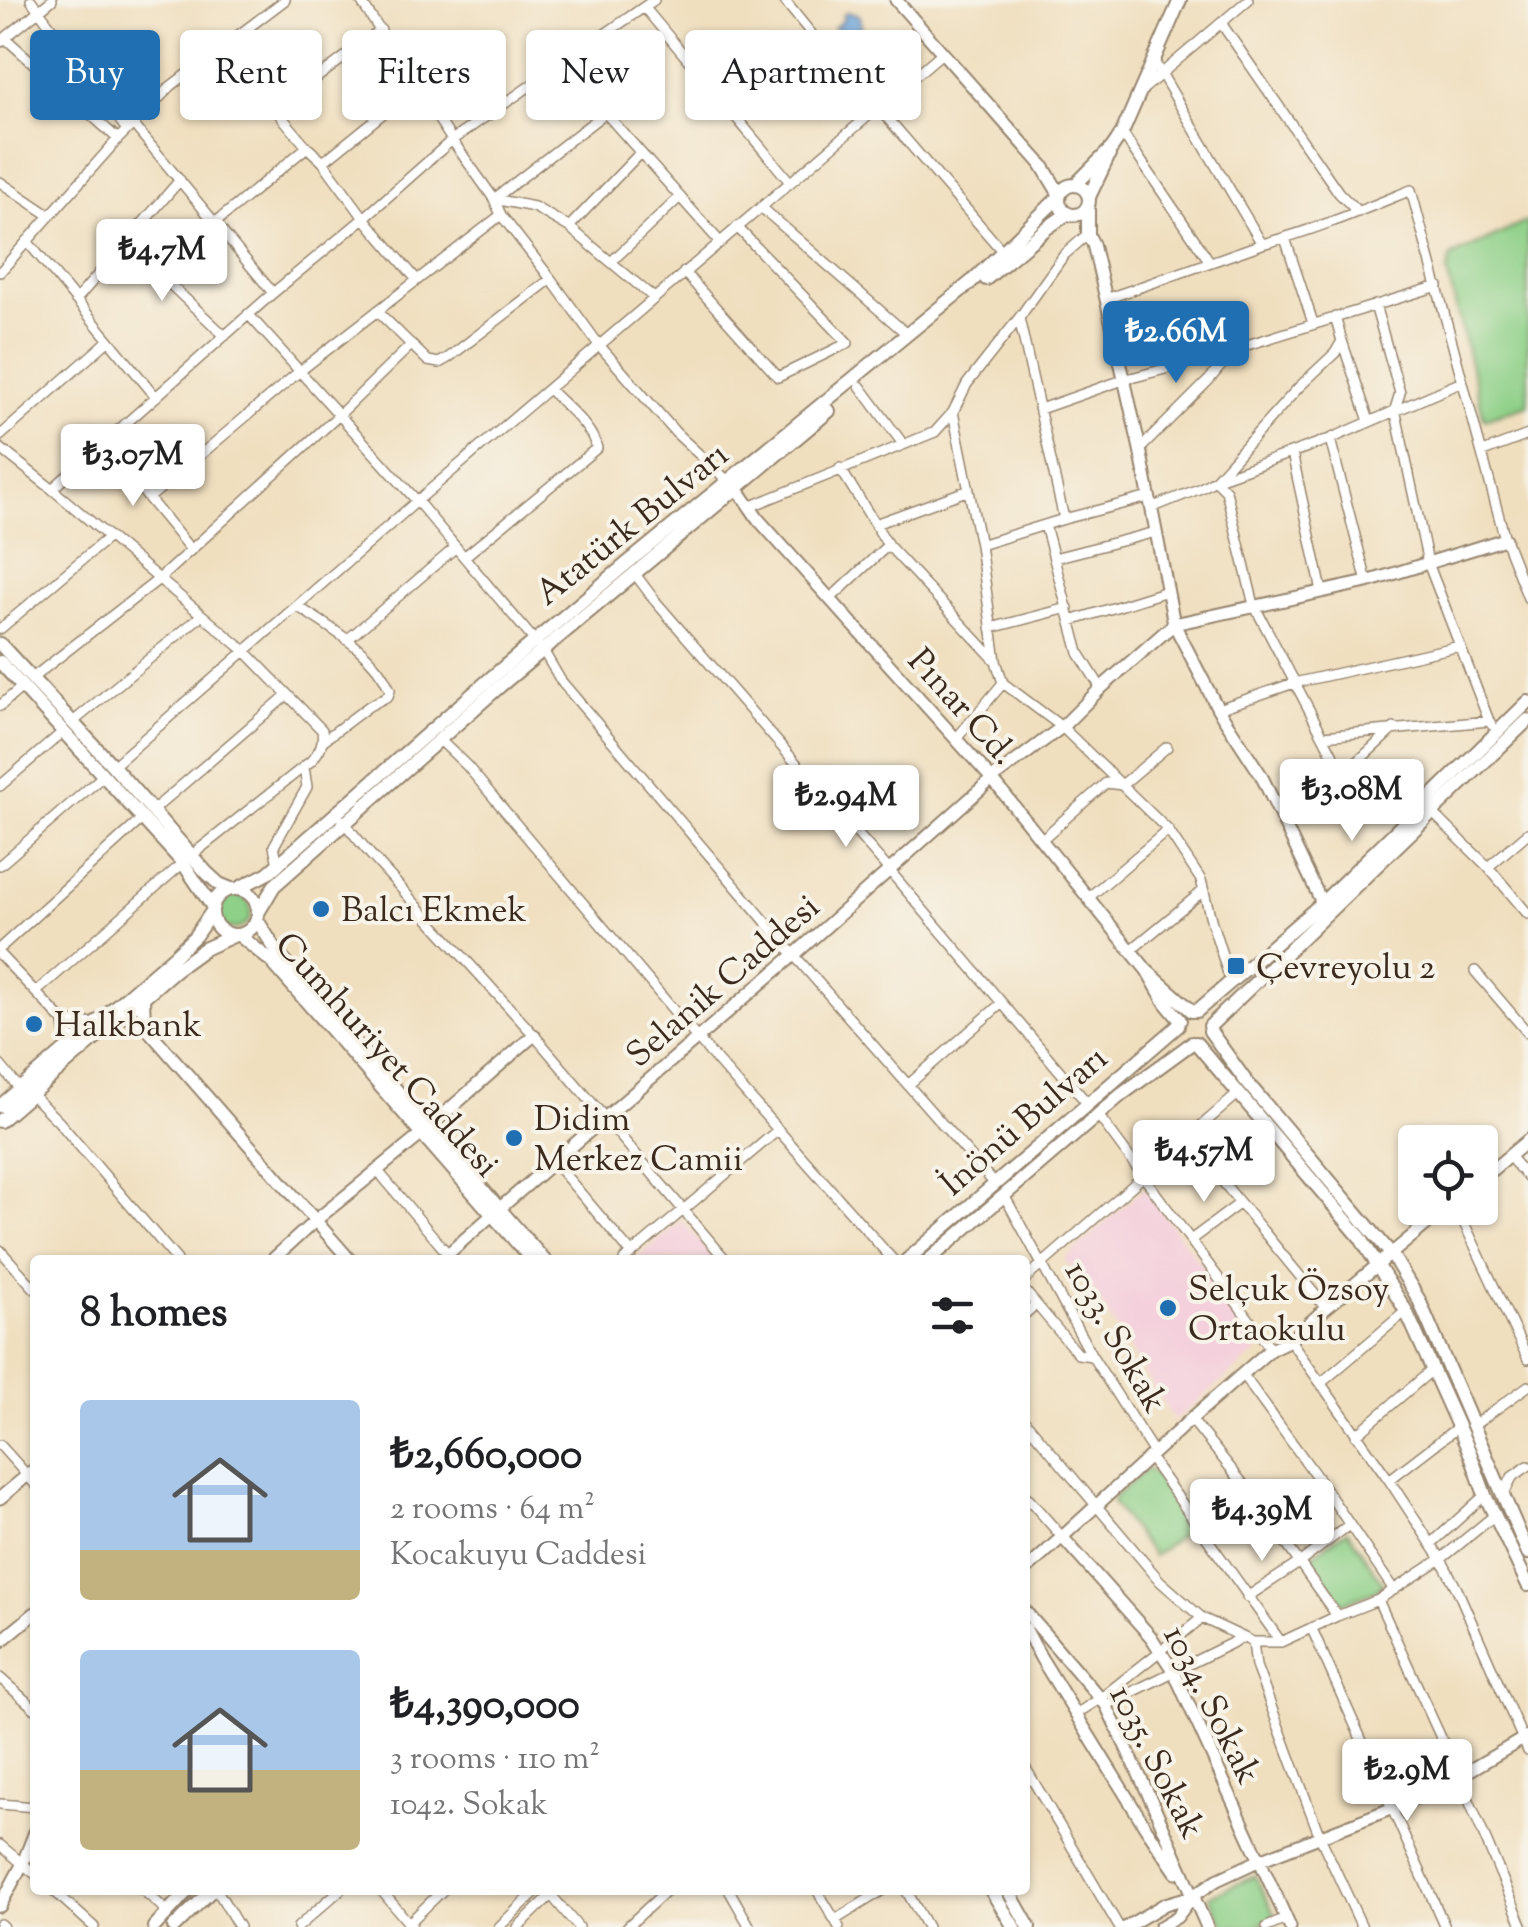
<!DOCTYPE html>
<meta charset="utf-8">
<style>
body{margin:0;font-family:"Sorts Mill Goudy",serif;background:#f6f6f6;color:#202124;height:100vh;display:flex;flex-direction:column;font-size:38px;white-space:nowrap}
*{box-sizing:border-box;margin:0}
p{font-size:32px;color:#757577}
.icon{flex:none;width:55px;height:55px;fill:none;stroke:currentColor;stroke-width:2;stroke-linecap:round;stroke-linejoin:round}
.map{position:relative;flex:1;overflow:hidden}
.drawer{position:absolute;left:30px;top:1255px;width:1000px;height:640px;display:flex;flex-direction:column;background:#fff;border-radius:10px;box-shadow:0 2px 8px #0004}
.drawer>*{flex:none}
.top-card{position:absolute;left:30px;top:30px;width:1000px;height:90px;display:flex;gap:20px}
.controls{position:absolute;left:1398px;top:1125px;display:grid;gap:20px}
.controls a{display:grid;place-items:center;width:100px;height:100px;border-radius:10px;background:#fff;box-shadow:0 2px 8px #0004;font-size:50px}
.price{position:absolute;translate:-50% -85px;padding:0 22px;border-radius:10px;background:#fff;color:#222;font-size:32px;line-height:65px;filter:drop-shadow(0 2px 5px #0008)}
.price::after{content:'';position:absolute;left:50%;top:60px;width:30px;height:22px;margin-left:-15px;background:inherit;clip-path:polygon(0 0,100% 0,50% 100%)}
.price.current{background:#1f6fb2;color:#fff}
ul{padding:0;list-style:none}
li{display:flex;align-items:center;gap:30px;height:250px;padding:0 50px}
li span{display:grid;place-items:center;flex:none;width:280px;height:200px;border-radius:10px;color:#555}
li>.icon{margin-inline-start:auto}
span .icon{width:120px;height:120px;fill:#fffc;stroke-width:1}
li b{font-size:42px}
h2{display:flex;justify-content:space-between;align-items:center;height:120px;padding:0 50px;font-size:42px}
.chip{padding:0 35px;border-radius:10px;background:#fff;box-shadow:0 2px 8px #0004;font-size:35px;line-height:90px}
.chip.current{background:#1f6fb2;color:#fff}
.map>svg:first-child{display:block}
</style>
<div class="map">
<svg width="1528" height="1927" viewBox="0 0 1528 1927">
<rect width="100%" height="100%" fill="#f7f3e8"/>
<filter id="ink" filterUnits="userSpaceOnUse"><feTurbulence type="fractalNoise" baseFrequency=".01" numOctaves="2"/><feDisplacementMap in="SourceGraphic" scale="20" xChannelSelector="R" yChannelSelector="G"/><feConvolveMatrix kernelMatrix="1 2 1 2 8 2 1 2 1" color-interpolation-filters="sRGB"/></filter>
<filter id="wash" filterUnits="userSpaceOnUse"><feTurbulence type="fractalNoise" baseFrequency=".0048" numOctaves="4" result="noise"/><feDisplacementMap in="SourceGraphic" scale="40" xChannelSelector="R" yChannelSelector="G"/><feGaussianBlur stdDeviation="2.25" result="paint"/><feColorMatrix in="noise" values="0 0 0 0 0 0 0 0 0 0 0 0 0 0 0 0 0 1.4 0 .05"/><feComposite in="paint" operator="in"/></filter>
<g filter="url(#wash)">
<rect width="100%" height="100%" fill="#f0dfbf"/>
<path fill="#f4cfdc" d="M1144,1188L1259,1343L1254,1355L1174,1421L1092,1289L1064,1260Z
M682,1220L715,1260H635Z"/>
<path fill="#8ed088" stroke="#647d53" stroke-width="2.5" d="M1528,221V405L1484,419L1447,272L1451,257Z
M217 912a17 17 0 1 1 34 0a17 17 0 1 1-34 0Z
M1147,1469L1154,1473L1192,1527L1153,1556L1113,1504L1114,1497Z
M1347,1530L1383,1583L1375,1591L1342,1603L1310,1557Z
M1255,1876L1276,1917L1255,1927H1225L1209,1896Z"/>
<path fill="#6da5db" stroke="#54687c" stroke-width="2.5" d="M847,12L859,16L862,29L860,32H854L845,40L834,28L843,20V15Z"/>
</g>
<g filter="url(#ink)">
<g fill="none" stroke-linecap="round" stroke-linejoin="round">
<g stroke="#96846e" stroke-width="12">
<path id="minor" d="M31,0L127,130
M360,0L452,140L494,199L501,215L551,279L599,345L676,433L729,482
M784,0L874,111
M644,7L790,182
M1221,23L1339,193L1358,212
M5,38L118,139
M0,42L52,0
M226,45L275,109L307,147L323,162L364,218L417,280
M1155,63L1262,244
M562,64L720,242
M1141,91L1248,0
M878,107L1003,252
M275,109L381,30
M133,124L273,293
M1122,133L1210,262
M323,162L417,86
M0,182L49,215
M494,199L534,207L569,227L654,298
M494,199L605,113
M761,207L908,335
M215,223L307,147
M569,227L640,153
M1285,238L1313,323
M27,241L156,397
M126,243L225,336
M612,261L680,197
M0,272L118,139L171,86L285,0
M684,272L778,377L848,343L737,227
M1106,299L1262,244C1313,231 1362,210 1411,190L1505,539L1528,598
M76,300L180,180
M1375,305L1400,393L1395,409L1428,563L1489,721
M377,311L428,361L439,363L448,358L551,279
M248,314L417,501L544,652L561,681L794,955L994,1183
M1019,318L1064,519
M1342,341L1369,421
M860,386L903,444
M1040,409L1123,380L1192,362L1438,286
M953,412L980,545L996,661L1003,683L1062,727L1168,830L1201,880L1212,923L1231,983
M0,436L109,340
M1330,439L1367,582
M103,443L191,550
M0,448L52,489L245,651L322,730C324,743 320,751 311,761L192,855
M1140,449L1209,380L1235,349
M1483,452L1528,435
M1292,453L1322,591
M840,468L888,545L995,660
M52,489L273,293L364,218L452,140L654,0
M149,498L300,371L501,215
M749,507L935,432L953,412L967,384L1019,318L1064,255L1088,234
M1151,508L1201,488L1215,480L1299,387L1335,353L1342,341L1335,317
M875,524L969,490
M1045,525L1079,653L1101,688
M980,545L1064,519L1149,497
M464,557L597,448C591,425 565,406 549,389
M1054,558L1156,532
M635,574L656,602L889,870L1087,1103
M830,599L888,545
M297,606C330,628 374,651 390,690L388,696L369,706L324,740
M1071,621L1167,591
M991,628L1068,608
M0,629L109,537
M347,640L456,547
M31,679L159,579L339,415L411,345
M0,706L22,687
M1218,709L1294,683L1460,646
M73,722L202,615
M1323,736L1489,721L1492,725
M956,739L1003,683
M441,741L467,766L697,1038L893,1260
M113,766L417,501L942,53
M1344,776L1254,605L1226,491L1215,480L1330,439L1462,382
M0,786L64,731
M152,811L287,695
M1432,812L1488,867L1528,914
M342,820L370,854L534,1035L726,1260
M1286,828L1394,728
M1041,840L1106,783L1122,785L1167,747
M278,864L274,846L307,787L304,767
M0,865L104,775
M1488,867L1528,833
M1088,898L1168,830
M0,948L143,818
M1130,951L1203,891
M0,955L66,1024
M1475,971L1528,1033
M36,992L183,863
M0,1065L20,1089
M908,1085L1002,1003
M31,1094L59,1122L177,1260
M1098,1115L1271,1349
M1187,1138L1326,1308
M1509,1156L1528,1178
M554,1162L632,1254
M377,1170L448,1254
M1004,1195L1092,1356L1154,1453
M1457,1208L1528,1359
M1192,1239L1240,1203
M0,1250L35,1289
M624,1260L778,1130
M1025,1279L1239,1093
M1025,1291L1078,1354L1092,1356
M1025,1314L1036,1304
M1290,1340L1389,1480L1441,1559L1458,1591L1528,1751
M1243,1375L1322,1484L1394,1590
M1321,1383L1406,1311
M1191,1419L1249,1491L1337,1616
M1025,1421L1160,1581L1202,1618L1253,1642H1281L1337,1616L1378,1600L1441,1559L1495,1515
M1474,1425L1528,1386
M1356,1435L1432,1370
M0,1445L35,1484
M1149,1457L1281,1642
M1389,1480L1458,1427
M1504,1494L1512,1477L1528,1466
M1025,1495L1063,1538
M1431,1544L1485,1495
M1247,1597L1299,1563L1349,1525
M1378,1600L1459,1777L1523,1927
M1312,1629L1445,1927
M1253,1642L1256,1666L1320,1837L1362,1927
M0,1678L35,1709
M1106,1705L1242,1638
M1076,1714L1101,1698L1202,1618
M1025,1767L1119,1927
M0,1804L35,1807
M0,1845L35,1874
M53,1890L94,1927
M143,1890L167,1911
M217,1890L239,1927
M381,1890L412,1927
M547,1890L578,1927
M729,1890L750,1927
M817,1890L839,1927
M906,1890L927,1927
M835,1920L883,1890
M409,1923L443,1890
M0,1924L3,1927
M298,1927L340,1890
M499,1927L537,1890
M518,1927L551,1895
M627,1927L667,1890
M1267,1927L1286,1919"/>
</g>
<g stroke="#96846e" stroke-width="15">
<path id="tertiary" d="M896,0L1042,165
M1088,234L1093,244L1106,299L1140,449L1174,624L1218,709L1261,775L1322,903
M730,483L737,488L758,519L992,779L1149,973
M144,1025L350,1260
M428,1128L534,1035
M1480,1180L1528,1140
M499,1209L794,955L992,779L1062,727L1101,688L1174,624L1367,582L1505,539
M272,1260L316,1220L421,1135
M441,1260L492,1215
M0,1498L35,1469
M1063,1538L1151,1637L1174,1672L1290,1927
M1025,1571L1191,1419L1271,1349L1290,1340L1326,1308L1446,1208
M1025,1611L1106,1705L1153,1804L1207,1927
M1025,1628L1041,1658L1146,1828L1176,1872
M0,1642L35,1613
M0,1906L23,1863L35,1832
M1126,1927L1165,1904L1193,1896L1217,1880L1260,1860L1393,1808L1448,1783L1528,1736
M1160,1927L1177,1917L1193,1896"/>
</g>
<g stroke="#96846e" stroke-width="16">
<path id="secondary" d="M1042,165L1060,195
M1059 200a15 15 0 1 1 30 0a15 15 0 1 1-30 0Z
M1075,185L1112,148L1122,133L1180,0
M1089,197L1109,155
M1088,208V234
M986,279L1047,228L1067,214
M0,644L113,766L207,873L219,884L231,889
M0,662L183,863L212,906
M212 912a23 23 0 1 1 46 0a23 23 0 1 1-46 0Z
M237,889L268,873L492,677L625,565L970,283L1059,197
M258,913L274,886L500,686L829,411
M257,920L279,955L544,1260
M239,935L271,961L532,1260
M1197,1011L1322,903L1528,702
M122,1014L144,1025L143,997
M1180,1020L1166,1003L1149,973L1192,1011
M1210,1026L1528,720
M1210,1031L1245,1080L1392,1255L1419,1300L1528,1553
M1196,1043L1360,1237L1406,1311L1470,1453L1485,1495L1528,1585
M69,1046L66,1024L94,1025
M0,1106L175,955L195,936L211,913
M0,1121L175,970L204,949L233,936
M907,1260L1178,1026
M929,1260L1121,1095L1192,1043
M991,1890L1014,1927
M1008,1890L1029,1927
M154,1927L188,1890
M174,1927L212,1890"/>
</g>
<use href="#minor" stroke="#fff" stroke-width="9"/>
<use href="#tertiary" stroke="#fff" stroke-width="11"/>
<use href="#secondary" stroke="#fff" stroke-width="12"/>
</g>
</g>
<g fill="#1f6fb2" stroke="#f7f3e8" stroke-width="4">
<circle cx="321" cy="909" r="10"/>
<rect x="1226" y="956" width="20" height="20" rx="5"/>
<circle cx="34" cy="1024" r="10"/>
<circle cx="514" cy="1138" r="10"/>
<circle cx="1168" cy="1308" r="10"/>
</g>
<g text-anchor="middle" stroke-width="8" stroke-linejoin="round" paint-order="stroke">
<g font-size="35" fill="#3b2a1e" stroke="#f7f3e8">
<text transform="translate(631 523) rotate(-39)" y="12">Atatürk Bulvarı</text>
<text transform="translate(963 706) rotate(48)" y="12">Pınar Cd.</text>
<text transform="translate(722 980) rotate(-41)" y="12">Selanik Caddesi</text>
<text transform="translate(388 1054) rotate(48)" y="12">Cumhuriyet Caddesi</text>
<text transform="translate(1023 1120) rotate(-41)" y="12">İnönü Bulvarı</text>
<text transform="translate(1117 1336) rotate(60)" y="12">1033. Sokak</text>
<text transform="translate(1213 1704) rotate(63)" y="12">1034. Sokak</text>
<text transform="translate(1158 1761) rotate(63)" y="12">1035. Sokak</text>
</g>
<g font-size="35" fill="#3b2a1e" stroke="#f7f3e8" text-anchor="start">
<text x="341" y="921">Balcı Ekmek</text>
<text x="1256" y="978">Çevreyolu 2</text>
<text x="54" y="1036">Halkbank</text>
<text x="534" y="1130">Didim<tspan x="534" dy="40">Merkez Camii</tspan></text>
<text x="1188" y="1300">Selçuk Özsoy<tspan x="1188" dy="40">Ortaokulu</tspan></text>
</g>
</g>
</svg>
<div class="controls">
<a><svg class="icon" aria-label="locate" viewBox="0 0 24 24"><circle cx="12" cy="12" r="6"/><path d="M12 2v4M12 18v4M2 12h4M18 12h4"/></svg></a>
</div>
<b class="price" style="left:162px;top:304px">₺4.7M</b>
<b class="price current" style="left:1176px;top:386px">₺2.66M</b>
<b class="price" style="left:133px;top:509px">₺3.07M</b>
<b class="price" style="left:1352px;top:844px">₺3.08M</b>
<b class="price" style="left:846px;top:850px">₺2.94M</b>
<b class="price" style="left:1204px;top:1205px">₺4.57M</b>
<b class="price" style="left:1262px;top:1564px">₺4.39M</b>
<b class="price" style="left:1407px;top:1824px">₺2.9M</b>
<div class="top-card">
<a class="chip current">Buy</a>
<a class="chip">Rent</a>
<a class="chip">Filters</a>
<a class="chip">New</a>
<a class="chip">Apartment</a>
</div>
<section class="drawer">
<h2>8 homes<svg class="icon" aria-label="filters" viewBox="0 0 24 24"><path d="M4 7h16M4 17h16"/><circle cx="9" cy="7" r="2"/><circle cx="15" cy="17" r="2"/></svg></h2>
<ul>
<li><span style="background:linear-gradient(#a9c7e8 75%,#c2b280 0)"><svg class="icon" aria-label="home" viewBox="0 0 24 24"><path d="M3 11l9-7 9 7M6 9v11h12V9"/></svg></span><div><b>₺2,660,000</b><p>2 rooms · 64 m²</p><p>Kocakuyu Caddesi</p></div></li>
<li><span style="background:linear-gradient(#a9c7e8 60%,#c2b280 0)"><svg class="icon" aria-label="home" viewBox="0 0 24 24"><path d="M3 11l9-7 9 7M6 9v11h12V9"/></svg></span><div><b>₺4,390,000</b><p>3 rooms · 110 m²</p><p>1042. Sokak</p></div></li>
</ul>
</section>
</div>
